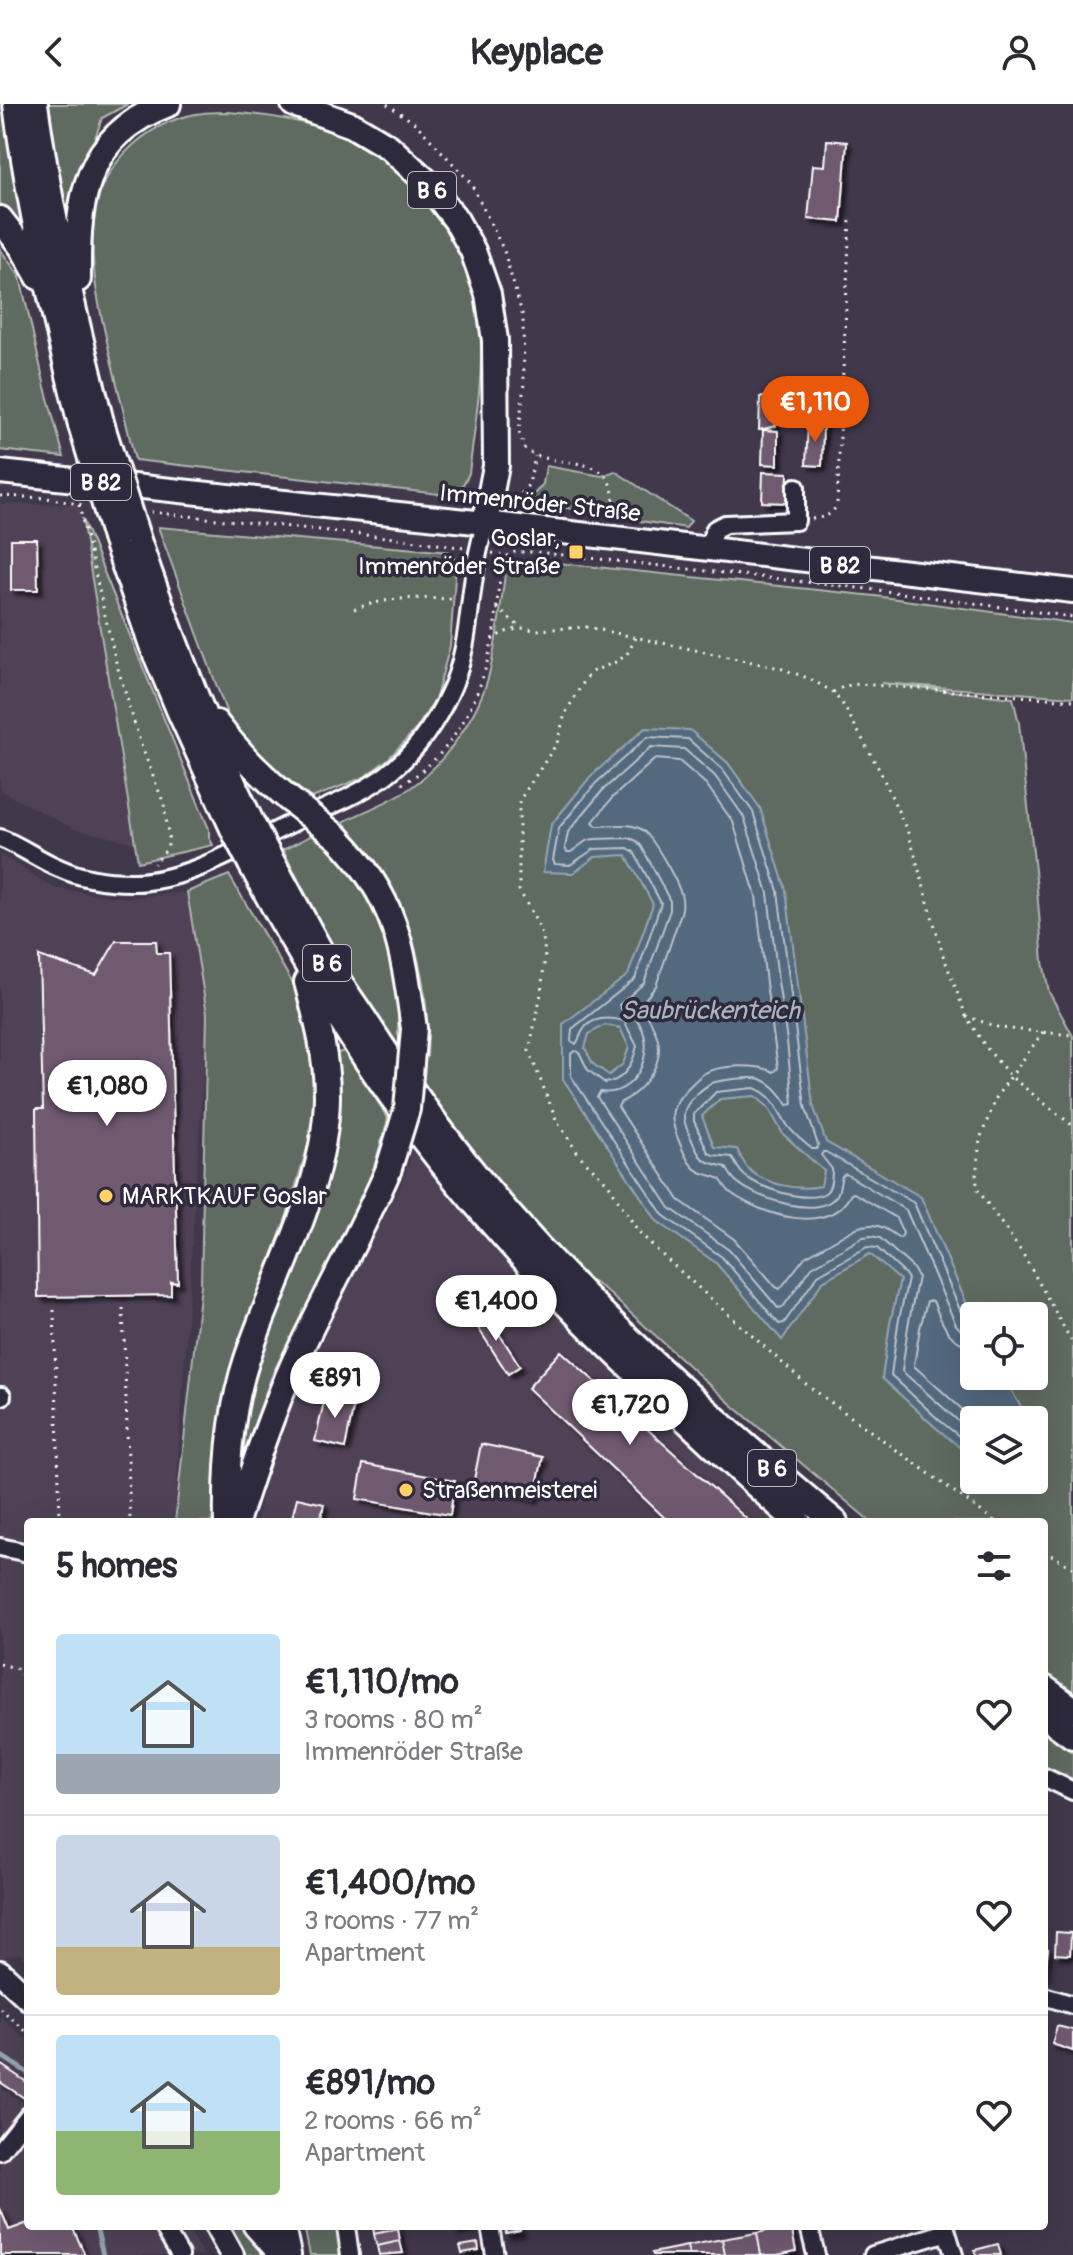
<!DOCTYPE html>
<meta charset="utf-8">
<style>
body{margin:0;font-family:Pangolin,sans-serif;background:#f2f2f3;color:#2b2b33;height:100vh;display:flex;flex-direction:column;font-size:30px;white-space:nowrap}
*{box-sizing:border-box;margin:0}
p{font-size:26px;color:#7c7c81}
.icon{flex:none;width:44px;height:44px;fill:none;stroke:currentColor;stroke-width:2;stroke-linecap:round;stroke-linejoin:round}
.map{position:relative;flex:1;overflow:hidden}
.drawer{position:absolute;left:24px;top:1414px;width:1024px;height:712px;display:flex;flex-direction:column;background:#fff;border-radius:8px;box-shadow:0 8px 32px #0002}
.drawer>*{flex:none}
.tools{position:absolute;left:960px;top:1198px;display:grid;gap:16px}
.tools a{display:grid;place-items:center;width:88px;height:88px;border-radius:8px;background:#fff;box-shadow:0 8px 32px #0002;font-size:40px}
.price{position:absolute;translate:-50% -68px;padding:0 18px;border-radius:28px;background:#fff;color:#222;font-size:26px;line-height:52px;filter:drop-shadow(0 2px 4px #0008)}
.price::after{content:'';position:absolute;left:50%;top:48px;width:24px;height:18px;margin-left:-12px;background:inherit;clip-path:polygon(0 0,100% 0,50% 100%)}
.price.current{background:#ea580c;color:#fff}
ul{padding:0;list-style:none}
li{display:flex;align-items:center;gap:24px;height:200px;padding:0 32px}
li+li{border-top:2px solid #e1e1e2}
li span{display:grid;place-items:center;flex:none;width:224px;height:160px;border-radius:8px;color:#555}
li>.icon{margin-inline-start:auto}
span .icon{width:96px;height:96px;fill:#fffc;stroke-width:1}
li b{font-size:34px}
h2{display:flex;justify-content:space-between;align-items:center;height:96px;padding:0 32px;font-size:34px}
header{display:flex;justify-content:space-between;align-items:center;height:104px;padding:0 32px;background:#fff;font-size:36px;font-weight:700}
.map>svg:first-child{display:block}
</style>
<header><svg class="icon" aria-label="back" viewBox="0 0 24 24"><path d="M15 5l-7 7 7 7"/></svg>Keyplace<svg class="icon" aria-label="person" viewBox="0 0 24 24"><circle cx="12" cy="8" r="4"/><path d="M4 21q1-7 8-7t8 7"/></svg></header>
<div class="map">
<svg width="1073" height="2151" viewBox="0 0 1073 2151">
<defs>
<filter id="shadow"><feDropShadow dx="4.5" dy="4.5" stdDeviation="2" flood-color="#0009"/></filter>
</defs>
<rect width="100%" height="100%" fill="#42384c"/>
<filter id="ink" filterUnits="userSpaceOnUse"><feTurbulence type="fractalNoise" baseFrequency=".0125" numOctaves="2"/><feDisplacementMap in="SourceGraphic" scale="16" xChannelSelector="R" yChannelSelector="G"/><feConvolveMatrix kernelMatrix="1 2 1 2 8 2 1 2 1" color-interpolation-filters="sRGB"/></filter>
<g filter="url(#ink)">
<path fill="#504256" d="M0,400L79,401L135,739L75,725L8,691L0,685Z
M0,751L56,785L126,794L187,788L207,910L174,1418H28V1857L18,1849L0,1855Z
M413,1047L486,1131L569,1222L704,1353L777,1418H256L270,1353L325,1222L399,1085Z
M0,1912L28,1937V2122H186L203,2151H0Z"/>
<path fill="#5e6b61" stroke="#aeb5b0" stroke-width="2" fill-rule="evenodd" d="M0,0H5L29,145L0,104Z
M49,0H128L102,14L82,72L67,126Z
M227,8C266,11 304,16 340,31C403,56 462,127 476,194C488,251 476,312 469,369C464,381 460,386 448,391L135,356C127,322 119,289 111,255C100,207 86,154 96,104C105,58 146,21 191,11C202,8 216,8 227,8Z
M0,145L20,173L45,283L64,353L0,346Z
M546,362L602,372L615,367L691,417L686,424L640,417L605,404L595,410L529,396L543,380Z
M82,414L209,725V733L213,741L138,758Z
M158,423L451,448L456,460L450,542L436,593L417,624L388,655L364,673L312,694C279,670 255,652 230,618Z
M529,456L875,492L1073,519V593L881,579L1013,594L1019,619L1037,785L1043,858L1049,888L1073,932V1592L1044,1570V1418H871L731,1300L604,1185L577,1168L509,1092L424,986L339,854L283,746L314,730L341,750L380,808L398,879V930L427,952C431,890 415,820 382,767C371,749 357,734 343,718C365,707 389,698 409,685C444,661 481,608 490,566C498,533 501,497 506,463L510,457ZM974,1212H1034V1272H974ZM974,1316H1034V1376H974Z
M229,771L292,878L310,927L317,972L312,1028L287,1111L235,1253L212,1418H175L201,1181L207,910L187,788Z
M347,946L388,1015L370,1076L273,1269L253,1323L240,1371L235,1354L238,1330L266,1221L325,1083L334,1041L338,985L335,950Z
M1044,1628L1073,1649V1675L1044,1662Z
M226,2122H248L268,2151H242Z
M304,2122H337L342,2151H310Z"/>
<path fill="#52697e" stroke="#97a5b2" stroke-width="2" fill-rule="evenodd" d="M645,624L690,626L728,659L760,704L786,786L813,1001L826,1038L921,1093L974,1217V1272H1003L1021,1303L1022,1316H974V1355L934,1322L882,1274L890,1219L900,1176L870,1150L823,1177L782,1236L716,1159L657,1117L563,975V920L628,871L653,800L626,751L595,753L573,769L543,768L551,721L590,673ZM605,921L620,924L629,943L623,960L609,971L593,960L585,944L589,930ZM755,992L768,1003L783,1030L824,1067L821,1082C799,1087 763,1081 747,1063C743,1058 740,1051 737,1045L714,1043L702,1012L720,995Z"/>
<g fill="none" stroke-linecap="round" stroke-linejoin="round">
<path stroke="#bac3cb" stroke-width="2" d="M655,655L679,657L706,680L733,718L756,792L766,879L778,964L774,968C758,960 720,960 703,970C698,974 694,978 690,982C667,1004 669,1015 681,1042C684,1049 687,1057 693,1063C701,1072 713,1070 720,1075C724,1080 726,1085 731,1089C762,1111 829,1133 851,1090L854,1089L896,1114L903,1129L902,1132L899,1134C885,1123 874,1117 856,1124L805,1153L780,1185L776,1183L734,1135L679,1096L618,1003L620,999C641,988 664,963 658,936C655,923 647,911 641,900L656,882L681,809C683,803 683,797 681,790C677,777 653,732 641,725C628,718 611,722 597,722L593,718L612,694Z
M974,1220L968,1219L964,1215L914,1099L826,1048H823L821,1051L832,1065C832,1072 832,1084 825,1089C807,1100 756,1084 742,1069C738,1065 735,1058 732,1053L713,1051L708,1048L694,1017V1010L716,988L754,984C773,990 778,1007 788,1022C794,1031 804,1038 812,1045H817L818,1041L805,1002L778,787L753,708L722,665L688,635L647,633L596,679L559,724L553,756L555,760L570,761L594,745L628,744L634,748L661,799L635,875L572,925L571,937L576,940C579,936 580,932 582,928C590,912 610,913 624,917L637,942C633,959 625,977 605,979L588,966L579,948L574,947L571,950V972L663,1111L722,1153L779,1220L784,1219L818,1171L867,1143L877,1144L905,1170L908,1175L898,1220L891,1271L939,1316L974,1344
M974,1230L963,1228L956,1221L906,1106L846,1070L842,1072C840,1078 840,1085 837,1091C820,1117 755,1094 737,1078C732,1074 729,1068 726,1063C702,1058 700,1056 691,1034C688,1027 683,1019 684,1010C685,999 702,984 712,979C720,976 753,972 761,975C772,979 782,991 788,1001L793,1000L787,937L778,877L768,789L744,713L715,672L684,645L651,643L603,686L568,728L565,744L567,748H571L586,737L594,735L629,734L637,737L642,743L670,797V806L644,879L619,901L621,905C665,921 645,995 600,988L597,993L670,1104L729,1146L778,1204L783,1203L812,1163L863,1133L871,1132L880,1134L912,1163L918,1173L908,1222L902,1267L974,1331
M974,1242C948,1240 942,1219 933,1197H927L920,1224L914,1262L974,1316"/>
<path stroke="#97a5b2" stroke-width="5" d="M0,1951L28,1969
M96,2122L103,2151"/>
</g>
<path fill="#6f5a6f" stroke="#fff" stroke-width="2" filter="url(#shadow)" d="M827,36L847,38L841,118L808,115L813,61L825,62Z
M760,293L771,294L776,322L759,326Z
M808,317L823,318L822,362L806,361Z
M763,326L778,327V361L762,360Z
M763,368L788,369L787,399L762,398Z
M11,435H37L38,486H11Z
M116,837H156L157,849H169L178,1179L171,1178V1191L38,1193L36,1005H43L39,852L96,871Z
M485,1208L520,1262L508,1270L473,1216Z
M561,1247L750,1418H669L528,1284Z
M326,1289L355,1295L345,1344L315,1337Z
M481,1340L543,1353L534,1395L473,1381Z
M363,1360L455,1377L450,1411L357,1395Z
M297,1394L324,1400L320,1418H291Z
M1056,1828L1071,1829L1070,1851L1055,1850Z
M1044,1844L1048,1845L1044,1874Z
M1057,1922L1073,1926V1947L1052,1940Z
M0,1960L28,1979V1994L26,1995L0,1978Z
M0,2104L9,2126L28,2119V2122H72L85,2151H0Z
M373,2122H397L398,2125L374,2130Z
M454,2122H475V2123L455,2127Z
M505,2122H519L520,2126L506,2129Z
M791,2122L796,2147L777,2151H761L757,2129Z
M398,2125L400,2137L377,2142L374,2130Z
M757,2129L761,2151H725L722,2135Z
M722,2135L725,2151H689L687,2142Z
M400,2137L403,2149L379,2151L377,2142Z
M478,2139L479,2146L462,2149L460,2142Z
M998,2140L1001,2151H976L975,2146Z
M687,2142L689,2151H653L652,2149Z"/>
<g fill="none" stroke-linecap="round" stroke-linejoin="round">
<g stroke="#fff" stroke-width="22">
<path id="minor" d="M707,445L715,425L725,420L796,417V383
M0,734C21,742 39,756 59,764C81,774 107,778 131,778C185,779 246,741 294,718C325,704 359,691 386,671C414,650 434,622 449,590C469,549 468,504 476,460C478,446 482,433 485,419
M0,1292H2
M0,1443L28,1449
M1044,1673L1073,1687
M1044,1892L1073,1901
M0,2047L28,2012
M163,2122L180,2151
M346,2122L350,2151
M490,2122L495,2151
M809,2122L816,2151
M945,2122L954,2151
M873,2151L947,2128"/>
</g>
<g stroke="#fff" stroke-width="28">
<path id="major" d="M0,368L485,419L1073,487
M0,1868L28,1894
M216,2122L232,2151
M255,2122L281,2151"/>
</g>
<g stroke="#fff" stroke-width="30">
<path id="highway" d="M16,0C30,109 55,214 81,321
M35,0C50,109 75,216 102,322
M294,0L352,21L389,43L426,77L456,116L473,147L488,190L495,236L496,362L485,419
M0,115L22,143L39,173
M78,175C77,95 84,32 168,0
M115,434L152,541L180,608L235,729
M138,436C171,533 208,628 252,720
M216,619C238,648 262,672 289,695
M338,734C397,795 403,844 414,925
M268,751C288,786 306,822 326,857C338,878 353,898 366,918C401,972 438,1025 479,1075C584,1202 709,1312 835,1418
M251,760C294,841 339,919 392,993C476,1111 576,1214 682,1312C720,1348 758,1384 798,1418
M227,1418C226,1364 230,1306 247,1255C276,1169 326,1084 327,992C327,952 317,916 307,878
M236,1418C253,1364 270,1313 293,1261C323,1196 359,1133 388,1067
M1044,1584L1073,1605
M1044,1611L1073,1632
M282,2122L288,2151"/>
</g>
<path stroke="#fff" stroke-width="3" stroke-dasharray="2 6" stroke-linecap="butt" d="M387,0L416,20L471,79L504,147L523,213L524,279L519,328L525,346C565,370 619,340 614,414
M0,392L47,394L83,401
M79,401L116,558L141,641L164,700L169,737L167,745L154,760
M519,405L521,390L529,380L535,352
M151,408L404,435L465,444
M812,415C824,413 833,412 837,399L850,115
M492,449L507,453L512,448H536L894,488L1073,513
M497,504L521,524L536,526L587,523L780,564L810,575L833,588L844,602L880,667L909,731L943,851L966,912L985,942L1010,972L1073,1022
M354,505C391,492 417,494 455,495
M636,534L627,550L618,557L591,568L581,582L565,610L557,639L519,697V786L532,809L543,833L545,851L541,890L529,947L556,1015L579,1051L608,1080L638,1127L661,1150L807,1281L996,1418
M492,536L502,529L521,524
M833,588L845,582L859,580L1073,596
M402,680C459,649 487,580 495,519C498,498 497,473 507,453
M966,912L1000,924L1073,931
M1043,928L997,992L980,1035L976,1073L978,1086L1023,1150L1073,1240
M123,1204L130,1415
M54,1206L60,1414
M1044,1447L1073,1464
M0,1560L16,1564L28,1577
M0,1904L28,1929"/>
<use href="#minor" stroke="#2f2a3d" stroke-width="16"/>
<use href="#major" stroke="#2f2a3d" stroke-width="22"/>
<use href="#highway" stroke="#2f2a3d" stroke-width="24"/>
<g stroke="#fff" stroke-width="30" stroke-linecap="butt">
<path id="highway-bridge" d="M81,321L115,434
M102,322L138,436
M289,695L338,734
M252,720L268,751
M235,729L251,760
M388,1067L407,1005L414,925"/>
</g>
<use href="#highway-bridge" stroke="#2f2a3d" stroke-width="24"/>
</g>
</g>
<g fill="#ffd166" stroke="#2f2a3d" stroke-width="3">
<rect x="568" y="440" width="16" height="16" rx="4"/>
<circle cx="106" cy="1092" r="8"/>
<circle cx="406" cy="1386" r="8"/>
</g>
<g text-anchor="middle" stroke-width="7" stroke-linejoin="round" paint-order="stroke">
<g fill="#2f2a3d" stroke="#c1bfc5" stroke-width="2">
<rect x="408" y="68" width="48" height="36" rx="6"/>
<rect x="71" y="360" width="60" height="36" rx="6"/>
<rect x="810" y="443" width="60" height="36" rx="6"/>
<rect x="303" y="841" width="48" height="36" rx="6"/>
<rect x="748" y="1346" width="48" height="36" rx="6"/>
</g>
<g font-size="22" font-weight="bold" fill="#fff">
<text x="432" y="94">B 6</text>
<text x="101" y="386">B 82</text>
<text x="840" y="469">B 82</text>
<text x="327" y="867">B 6</text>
<text x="772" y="1372">B 6</text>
</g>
<g font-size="24" fill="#fff" stroke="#2f2a3d">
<text transform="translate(540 399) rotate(6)" y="8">Immenröder Straße</text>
</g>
<g font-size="24" fill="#fff" stroke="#2f2a3d" text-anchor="start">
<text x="560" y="442" text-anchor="end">Goslar,<tspan x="560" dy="28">Immenröder Straße</tspan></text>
<text x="122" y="1100">MARKTKAUF Goslar</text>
<text x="422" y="1394">Straßenmeisterei</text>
</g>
<g font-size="26" font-style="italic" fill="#a8b4be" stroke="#2f2a3d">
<text x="710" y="915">Saubrückenteich</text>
</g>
</g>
</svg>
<div class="tools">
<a><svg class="icon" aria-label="locate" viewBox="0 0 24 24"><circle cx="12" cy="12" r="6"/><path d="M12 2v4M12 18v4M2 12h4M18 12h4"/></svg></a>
<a><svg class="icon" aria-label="layers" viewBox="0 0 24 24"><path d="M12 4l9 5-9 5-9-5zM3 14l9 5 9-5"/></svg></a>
</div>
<b class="price current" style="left:815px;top:340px">€1,110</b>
<b class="price" style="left:107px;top:1024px">€1,080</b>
<b class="price" style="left:496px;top:1239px">€1,400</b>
<b class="price" style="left:335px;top:1316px">€891</b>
<b class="price" style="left:630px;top:1343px">€1,720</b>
<section class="drawer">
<h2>5 homes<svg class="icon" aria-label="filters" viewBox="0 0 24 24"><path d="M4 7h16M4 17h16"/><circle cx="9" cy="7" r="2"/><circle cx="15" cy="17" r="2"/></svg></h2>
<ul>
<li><span style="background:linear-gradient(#bfe0f5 75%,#9aa5b1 0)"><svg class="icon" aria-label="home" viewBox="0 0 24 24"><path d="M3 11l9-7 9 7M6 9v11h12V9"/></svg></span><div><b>€1,110/mo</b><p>3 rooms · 80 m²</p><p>Immenröder Straße</p></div><svg class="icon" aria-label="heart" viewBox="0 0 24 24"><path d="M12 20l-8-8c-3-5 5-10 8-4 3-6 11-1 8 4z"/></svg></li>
<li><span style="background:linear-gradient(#c9d6e8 70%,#c2b280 0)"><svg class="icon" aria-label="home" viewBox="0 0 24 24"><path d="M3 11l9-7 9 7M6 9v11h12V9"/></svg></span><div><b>€1,400/mo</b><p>3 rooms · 77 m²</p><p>Apartment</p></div><svg class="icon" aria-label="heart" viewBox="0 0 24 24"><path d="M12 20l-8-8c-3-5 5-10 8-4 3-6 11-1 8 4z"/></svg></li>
<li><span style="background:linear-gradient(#bfe0f5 60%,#8fb573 0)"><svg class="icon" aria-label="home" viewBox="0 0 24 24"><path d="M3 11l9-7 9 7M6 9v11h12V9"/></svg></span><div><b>€891/mo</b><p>2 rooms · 66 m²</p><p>Apartment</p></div><svg class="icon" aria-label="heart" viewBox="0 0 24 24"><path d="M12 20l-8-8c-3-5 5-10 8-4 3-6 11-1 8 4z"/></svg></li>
</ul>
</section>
</div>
